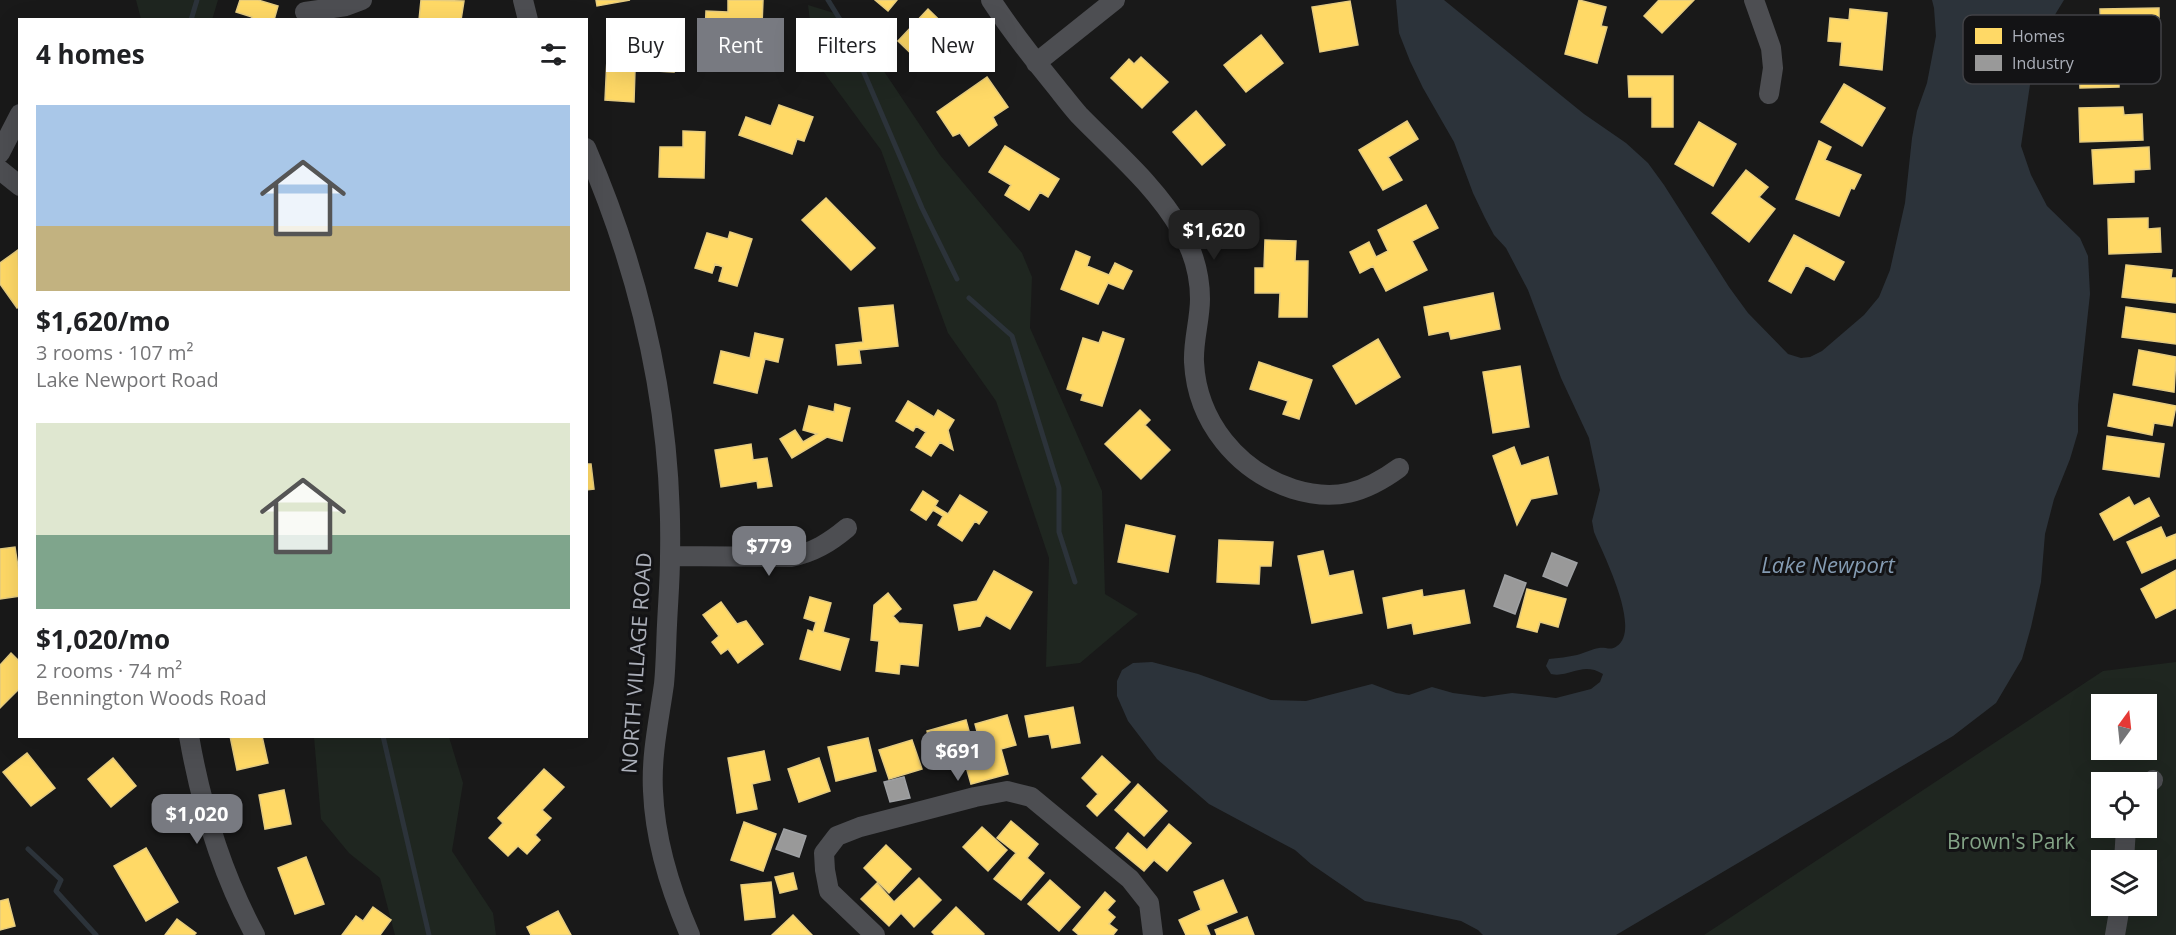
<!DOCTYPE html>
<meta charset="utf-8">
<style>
body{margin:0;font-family:"Open Sans",sans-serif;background:#f6f6f6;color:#202124;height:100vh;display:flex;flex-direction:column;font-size:22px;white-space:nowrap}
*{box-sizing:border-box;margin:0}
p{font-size:20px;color:#757577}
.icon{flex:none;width:33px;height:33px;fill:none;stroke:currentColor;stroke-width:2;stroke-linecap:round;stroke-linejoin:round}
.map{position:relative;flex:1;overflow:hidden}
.drawer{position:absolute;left:18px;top:18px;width:570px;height:720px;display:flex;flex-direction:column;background:#fff;border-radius:0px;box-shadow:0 6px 24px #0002}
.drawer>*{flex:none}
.banner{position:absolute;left:606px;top:18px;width:570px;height:54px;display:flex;gap:12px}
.needle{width:39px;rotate:15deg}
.fabs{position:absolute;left:2091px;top:694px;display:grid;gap:12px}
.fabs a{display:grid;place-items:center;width:66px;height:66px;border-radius:0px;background:#fff;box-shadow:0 6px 24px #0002;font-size:30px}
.price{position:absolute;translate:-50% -51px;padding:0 14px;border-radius:12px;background:#787a81;color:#fff;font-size:20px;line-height:39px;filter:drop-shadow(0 2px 3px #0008)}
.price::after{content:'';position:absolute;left:50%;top:36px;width:18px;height:14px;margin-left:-9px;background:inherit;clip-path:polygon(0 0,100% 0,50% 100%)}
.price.on{background:#222;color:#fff}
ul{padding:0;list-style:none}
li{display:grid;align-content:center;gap:12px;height:318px;padding:0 18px}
li span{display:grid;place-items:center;height:186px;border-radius:0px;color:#555}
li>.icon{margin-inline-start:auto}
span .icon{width:108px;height:108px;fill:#fffc;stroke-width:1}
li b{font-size:26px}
h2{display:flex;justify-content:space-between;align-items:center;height:72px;padding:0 18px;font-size:26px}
.tag{padding:0 21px;border-radius:0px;background:#fff;box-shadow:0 6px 24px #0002;font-size:21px;line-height:54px}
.tag.on{background:#787a81;color:#fff}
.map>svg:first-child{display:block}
</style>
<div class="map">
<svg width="2176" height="935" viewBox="0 0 2176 935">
<rect width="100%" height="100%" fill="#191919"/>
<path fill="#1f2620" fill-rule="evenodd" d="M136,0H218L212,20L141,19Z
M808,5L834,13L869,49L940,155L1022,253L1032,277L1030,328L1102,491L1105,594L1138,614L1080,663L1046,667L1049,558L996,401L948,333L881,150L815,60Z
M2176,662V935H1704L2103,671ZM2102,705H2146V750H2102ZM2102,783H2146V828H2102ZM2102,861H2146V906H2102Z
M314,737H449L463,783L452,851L493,913L496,935H395L380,878L349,853L321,819Z"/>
<path fill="#2c333a" d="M1396,0H1444L1584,114L1626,143L1648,163L1664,185L1729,287L1748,313L1788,354L1801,358L1810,357L1822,351L1864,315L1879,297L1890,270L1905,203L1912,138L1917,111L1927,83L1936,36L1934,8L1932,0H2064L2045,31L2032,71L2021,146L2031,175L2047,206L2080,238L2088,256L2090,294L2078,405V432L2070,459L2054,499L2045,534L2041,582L2031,627L2022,659L1996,703L1953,736L1616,935H1483L1478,930L1461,921L1365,901L1311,864L1295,850L1209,804L1157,759L1128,721L1117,696V681L1122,670L1133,663L1152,662L1198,674L1271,700L1306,701L1372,684L1396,693L1409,695L1432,687L1453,693L1484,697L1512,693L1556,698L1591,689L1600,682L1603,674C1582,661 1570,678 1551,674L1546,666L1549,659C1558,658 1568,657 1577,655C1584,653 1592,649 1599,648C1606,647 1611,651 1617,646C1642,629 1603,554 1594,532L1592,521L1600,490L1589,438L1561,378L1528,290L1506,248L1494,235L1485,218L1473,193L1454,142L1423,88L1410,61L1399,33Z"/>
<path fill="#ffd966" stroke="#e6cc7f" stroke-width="1.5" d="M240,0H258L278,6L274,20H251L252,17L236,12Z
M421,0L464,1L461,20H419Z
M596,0H630L597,6Z
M728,0H763L761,50L731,49L732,35L705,34L706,11L728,12Z
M875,0H897L888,11Z
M1579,0L1606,7L1601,26L1607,27L1597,63L1565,54Z
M1659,0H1694L1662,33L1644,16Z
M1350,1L1358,45L1320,52L1312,7Z
M2159,8V28H2144V43H2101L2100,9Z
M928,9L959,39L929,71L898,41Z
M1850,9L1887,13L1882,70L1840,65L1842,42L1828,41L1830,18L1849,20Z
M1261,35L1283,63L1246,92L1224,65Z
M608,37L673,38L674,72L635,70L634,102L605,100Z
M2133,51L2134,72H2119V87L2080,88L2079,53Z
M1141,57L1168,82L1142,108L1111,78L1129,59L1134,64Z
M1628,76H1673V127H1652V97H1629Z
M987,77L1008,107L993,117L997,125L969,146L960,133L953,136L937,112Z
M1844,84L1885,108L1862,146L1821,122Z
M779,105L813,117L804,141L797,139L792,154L739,135L746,117L771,126Z
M2123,107L2124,115L2142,114L2143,140L2080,142L2079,108Z
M1196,111L1225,145L1202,165L1173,132Z
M1407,121L1418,139L1388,157L1402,180L1383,190L1359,150Z
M1699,122L1736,144L1713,186L1675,164Z
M683,131L705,132L704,178L659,177L660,147H683Z
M1819,141L1831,147L1825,160L1861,175L1854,189L1851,188L1839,216L1796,199Z
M1005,146L1059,179L1048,197L1040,192L1029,210L1005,195L1011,185L989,172Z
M2149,147L2150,169L2134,170V182L2094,184L2092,150Z
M1746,170L1768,187L1759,197L1775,209L1749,242L1712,213Z
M826,198L875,248L851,270L802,220Z
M1426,205L1438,228L1412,241L1427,270L1386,291L1373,266L1360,273L1350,252L1369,242L1376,257L1388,251L1378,230Z
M2148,218V229L2160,228L2161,252L2109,254L2108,219Z
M730,232L752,239L737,286L719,281L723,267L715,264L712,273L695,268L707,233L728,239Z
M1794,235L1844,262L1834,280L1806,265L1791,293L1769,281Z
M1265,240L1296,241L1295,261H1308L1307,317H1279L1280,293H1255V268H1264Z
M18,250L20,306L17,308L0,284V263Z
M1076,251L1090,257L1087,266L1109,275L1115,263L1132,271L1123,289L1108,283L1098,304L1061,289Z
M2126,265L2172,270L2171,278H2176V303L2122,297Z
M1493,293L1500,329L1451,339L1449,331L1429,335L1424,307Z
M893,305L898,346L859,350L861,363L838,365L836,345L863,342L859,308Z
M2126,307L2176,314V344L2122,337Z
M1103,332L1124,339L1102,406L1081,400L1083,394L1067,389L1083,338L1099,343Z
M755,333L783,339L778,362L765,359L757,393L714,383L721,351L750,358Z
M1378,339L1400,377L1356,404L1333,366Z
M2139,350L2176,357L2174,392L2133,385Z
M1259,362L1312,380L1299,419L1283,414L1288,401L1250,389Z
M1520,366L1529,427L1493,433L1483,372Z
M2114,394L2176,406L2172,426L2154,423L2152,435L2108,426Z
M908,401L934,417L938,410L954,420L948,430L953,450L940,442L931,456L916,447L926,432L916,426L913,431L896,421Z
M835,404L850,408L842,441L827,437L792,458L780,439L795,430L803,442L817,434L803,430L809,406L834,412Z
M1140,410L1150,420L1145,425L1170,450L1141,479L1105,444Z
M2107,436L2164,444L2159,477L2103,469Z
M751,444L753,460L767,458L772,486L758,488L757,481L721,487L715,450Z
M1514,447L1521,466L1548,457L1557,494L1531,499L1517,525L1493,456Z
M586,464H591L594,489L586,490Z
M923,491L938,501L935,506L948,514L960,495L987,512L979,524L975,521L962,541L938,525L943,516L933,510L926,520L911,510Z
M2129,497L2134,506L2149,498L2159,516L2114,540L2100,514Z
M1126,525L1175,536L1168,572L1118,562Z
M2161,527L2166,538L2176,534V558L2142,573L2127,542Z
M1219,540L1273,542L1271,566H1260L1259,584L1217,582Z
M15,547L20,580V596L0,599V549Z
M1323,551L1329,576L1353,571L1362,613L1312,623L1298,556Z
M2176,570V608L2156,618L2141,589Z
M994,571L1032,592L1010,629L986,615L980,626L959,630L954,605L977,601Z
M1527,589L1566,599L1558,627L1540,622L1537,632L1517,627Z
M1422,590L1423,597L1464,590L1470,623L1414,634L1412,623L1388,628L1383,598Z
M888,593L901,609L893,616L899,623L922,625L918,666L900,664L899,674L876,671L879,641L871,640L874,605Z
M810,597L831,603L823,632L849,639L840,670L800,659L808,630L813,632L816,622L804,618Z
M721,602L737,624L746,621L763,644L738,663L728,649L721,654L712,642L719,636L703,615Z
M11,653L20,662V688L0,708V665Z
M1073,707L1080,743L1052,748L1049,734L1029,737L1025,716Z
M1007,715L1016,745L1001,749L1008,774L971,784L965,763L984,758L975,724Z
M966,720L975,753L936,763L927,731Z
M230,736H262L268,763L237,770Z
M868,738L876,771L836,781L828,747Z
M912,740L922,769L889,779L879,750Z
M764,751L770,780L752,784L757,809L737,813L728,758Z
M27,753L55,788L31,806L3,772Z
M1102,756L1130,782L1097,816L1087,806L1098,794L1082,778Z
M113,758L136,786L111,807L88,779Z
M819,758L830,791L799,802L788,769Z
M544,769L564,787L542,810L551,818L535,835L540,840L527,854L518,846L508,856L489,838L503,823L498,818Z
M1138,784L1167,811L1144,836L1115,810Z
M284,790L291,824L265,829L259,795Z
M1011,821L1038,844L1027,858L1044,873L1021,900L994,879L1016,853L997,838Z
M744,822L776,834L763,871L731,860Z
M1169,824L1191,843L1167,871L1154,860L1144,871L1116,848L1128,833L1147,850Z
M982,827L1007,850L988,871L963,847Z
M886,845L911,869L889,893L864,868Z
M146,848L178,902L146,921L114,866Z
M306,857L324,904L295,914L278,868Z
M793,873L797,889L780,893L775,877Z
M919,878L941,900L914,927L901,913L889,926L861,899L877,883L894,902Z
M1050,880L1080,907L1059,931L1028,904Z
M1223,880L1237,912L1206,925L1210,935H1186L1179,920L1201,910L1194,892Z
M771,882L775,917L745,920L741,885Z
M1105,892L1115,901L1107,910L1115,917L1109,924L1117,930L1113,935H1079L1073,930Z
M8,899L15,926L0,930V901Z
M373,907L391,920L380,935H342L356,916L363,921Z
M956,907L984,934L983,935H935L932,932Z
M558,911L571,935H531L527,927Z
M793,915L812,935H772Z
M1247,917L1254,935H1217L1215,930Z
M177,919L196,933L194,935H165Z"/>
<path fill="#999" stroke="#9ea0a3" stroke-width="1.5" d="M1552,553L1577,563L1567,586L1543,576Z
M1505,575L1526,583L1515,614L1494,606Z
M904,777L910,798L890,802L884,782Z
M784,829L806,836L799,857L776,849Z"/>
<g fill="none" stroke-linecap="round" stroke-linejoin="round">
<path stroke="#2c333a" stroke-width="5" d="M828,0L844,26L922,208L957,279
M191,20L197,0
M969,298L1012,336L1059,488V532L1075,582
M383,736L429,935
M28,849L61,880L56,891L96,935"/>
<path stroke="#4d4e52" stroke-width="20" d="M523,0L528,20
M991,0C1010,29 1031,56 1053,83C1062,94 1070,105 1079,115C1114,151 1156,186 1181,230C1193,251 1200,274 1200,299C1200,320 1193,341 1194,362C1197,422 1238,471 1293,489C1335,502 1365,493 1399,468
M1754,0L1771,48L1773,68L1769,94
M305,12L346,6L362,0
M1036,63L1115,0
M586,148C643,280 673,414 670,557C670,580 668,602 667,625C666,644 666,664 664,684C659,720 651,755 653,791C655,842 670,889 690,935
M0,153L20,114
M0,170L20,186
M670,556L791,557C814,552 829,543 847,528
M189,736C201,805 222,874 255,935
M2146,786L2153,780
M2124,861L2126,828
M875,935L829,891L825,870L824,853L837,836L860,827L975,797L1007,791L1031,797L1130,879L1149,903L1153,935
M2115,935L2120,906"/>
</g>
<g text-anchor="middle" stroke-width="6" stroke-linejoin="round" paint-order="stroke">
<g font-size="21" fill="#abafb9" stroke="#131315">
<text transform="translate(637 663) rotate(-86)" y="7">NORTH VILLAGE ROAD</text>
</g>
<g font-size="21" fill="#83a386" stroke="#131315">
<text x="2011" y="849">Brown's Park</text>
</g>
<g font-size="22" font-style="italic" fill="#849bb2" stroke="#131315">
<text x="1828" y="573">Lake Newport</text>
</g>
</g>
<rect x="1963" y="15" width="198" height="69" rx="9" fill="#131315" stroke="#414246" stroke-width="1.5"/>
<rect x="1975" y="28" width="27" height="16" fill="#ffd966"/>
<rect x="1975" y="55" width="27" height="16" fill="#999"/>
<g font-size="16" fill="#abafb9">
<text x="2012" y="42">Homes</text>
<text x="2012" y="69">Industry</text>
</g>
</svg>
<div class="fabs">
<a><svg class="needle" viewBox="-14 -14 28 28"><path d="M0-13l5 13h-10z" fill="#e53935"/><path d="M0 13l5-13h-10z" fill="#757577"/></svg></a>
<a><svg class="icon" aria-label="locate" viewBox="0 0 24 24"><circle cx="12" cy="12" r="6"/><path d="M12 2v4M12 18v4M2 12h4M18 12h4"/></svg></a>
<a><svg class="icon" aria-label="layers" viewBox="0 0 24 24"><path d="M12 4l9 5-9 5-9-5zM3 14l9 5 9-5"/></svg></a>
</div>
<b class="price on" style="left:1214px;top:261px">$1,620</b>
<b class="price" style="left:769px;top:577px">$779</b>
<b class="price" style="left:958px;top:782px">$691</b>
<b class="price" style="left:197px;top:845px">$1,020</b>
<div class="banner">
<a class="tag">Buy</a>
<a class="tag on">Rent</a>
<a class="tag">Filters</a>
<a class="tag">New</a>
</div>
<section class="drawer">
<h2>4 homes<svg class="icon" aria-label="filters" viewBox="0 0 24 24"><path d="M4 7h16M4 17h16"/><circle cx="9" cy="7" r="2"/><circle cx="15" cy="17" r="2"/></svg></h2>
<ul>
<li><span style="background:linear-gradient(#a9c7e8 65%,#c2b280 0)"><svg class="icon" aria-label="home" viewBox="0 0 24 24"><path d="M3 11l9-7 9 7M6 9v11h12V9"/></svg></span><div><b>$1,620/mo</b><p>3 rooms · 107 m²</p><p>Lake Newport Road</p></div></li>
<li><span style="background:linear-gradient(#dfe7d0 60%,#7fa58c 0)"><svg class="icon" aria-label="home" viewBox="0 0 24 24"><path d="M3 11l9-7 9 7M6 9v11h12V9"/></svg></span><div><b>$1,020/mo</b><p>2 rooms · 74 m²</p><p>Bennington Woods Road</p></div></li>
</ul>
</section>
</div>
